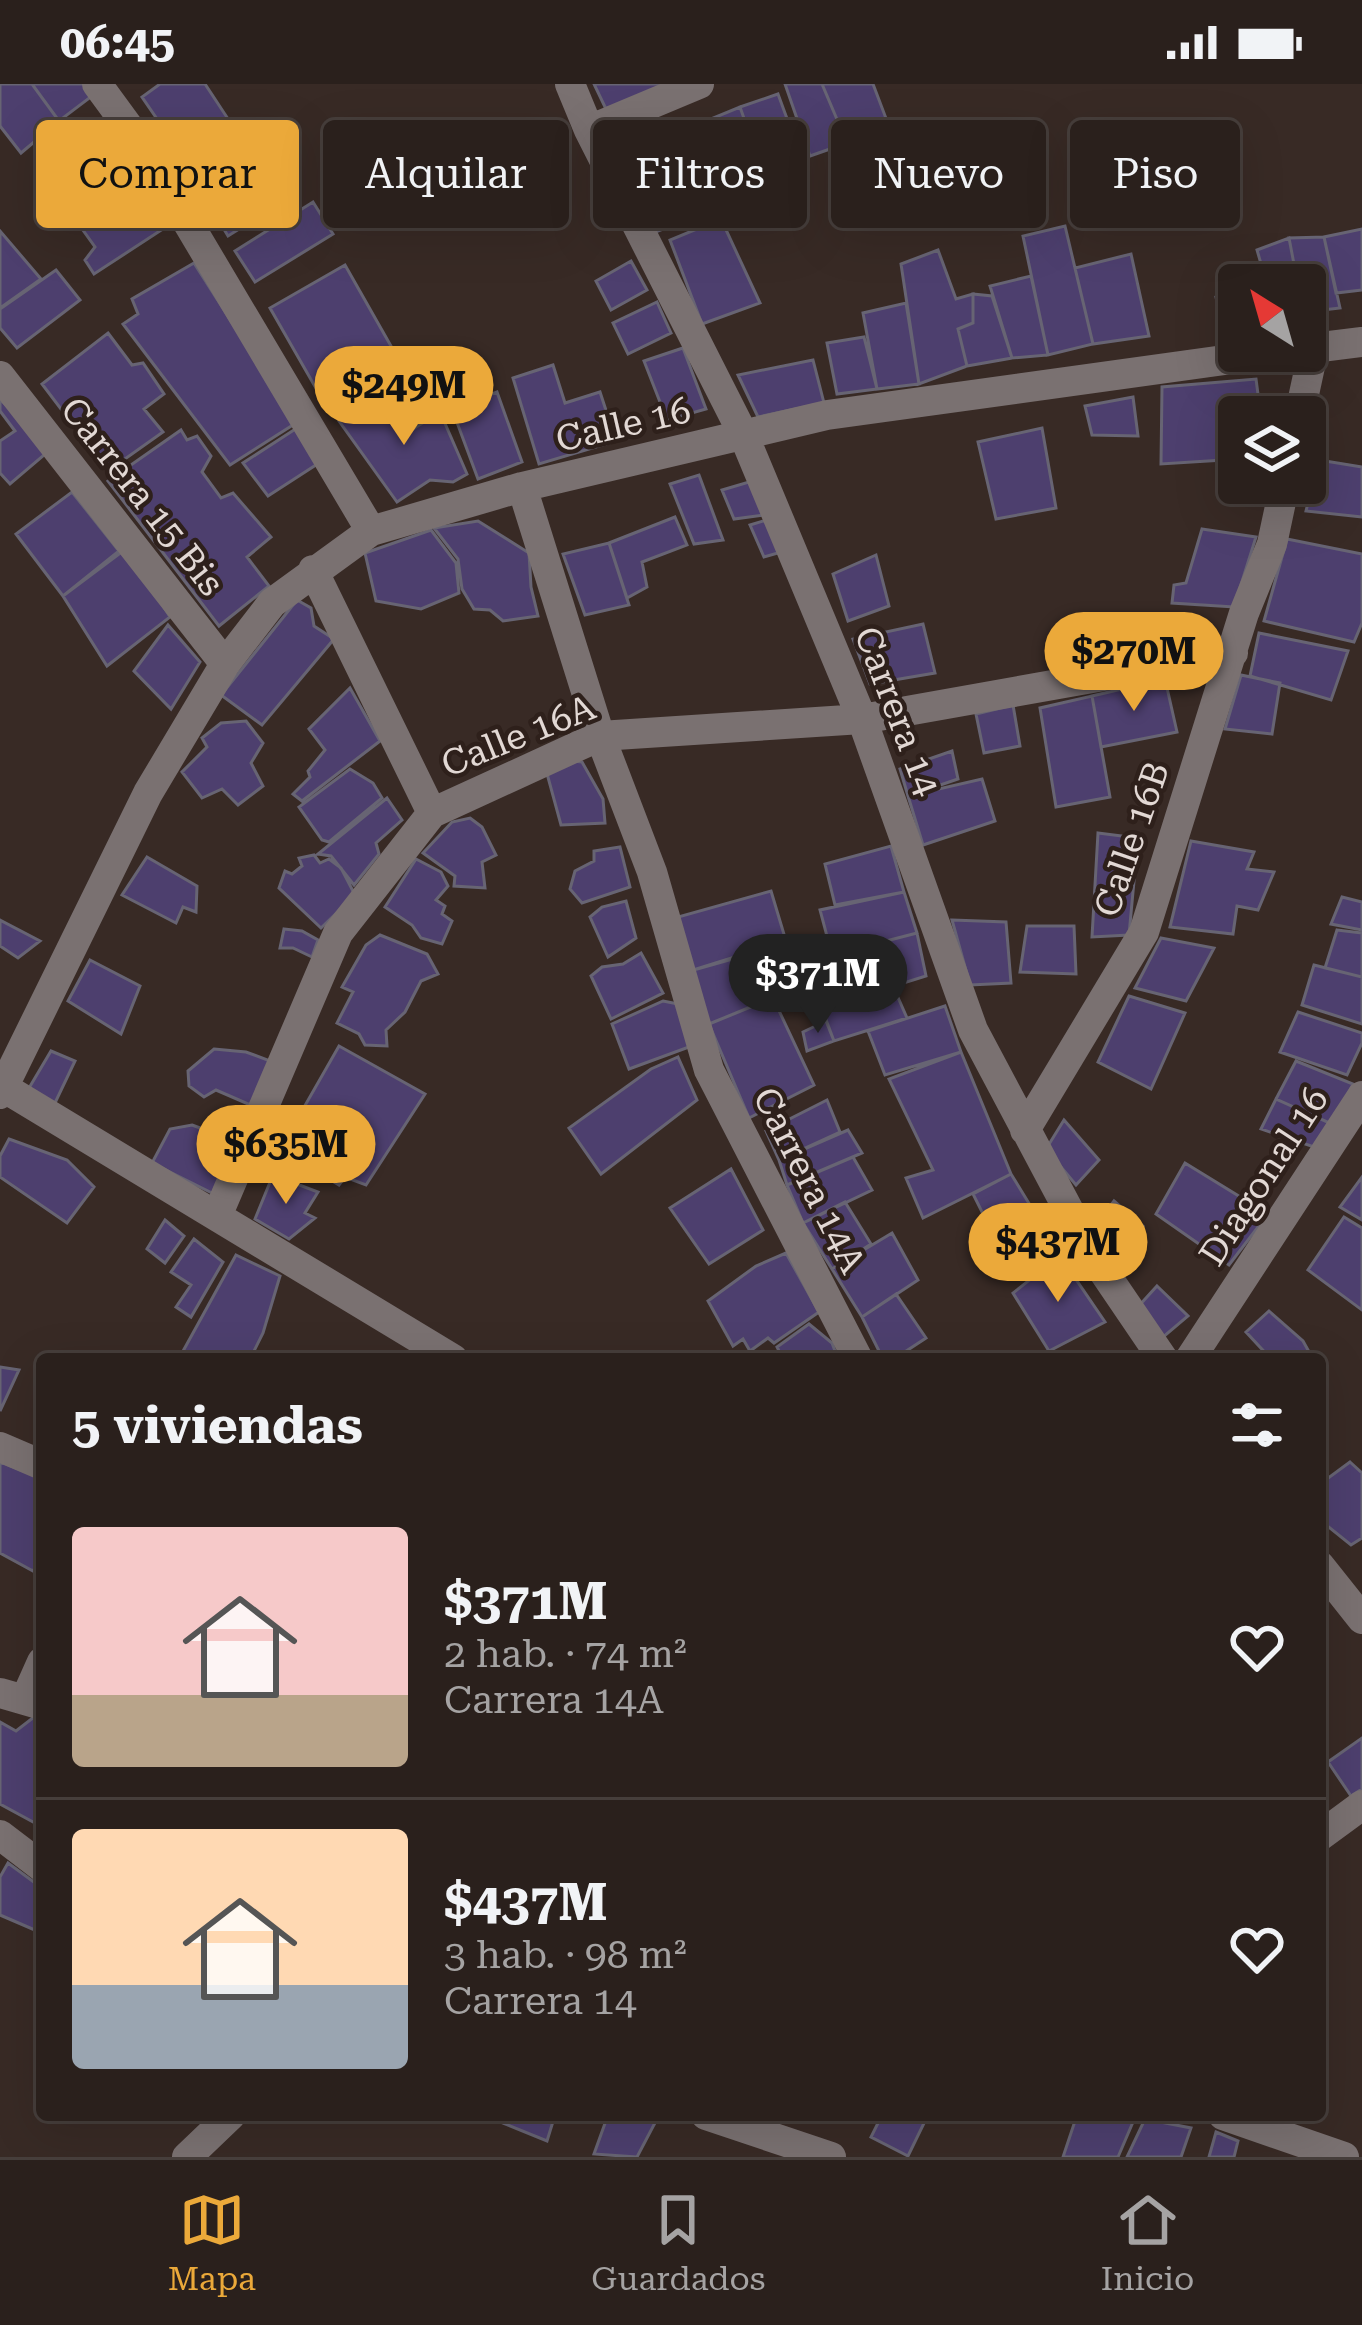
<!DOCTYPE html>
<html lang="es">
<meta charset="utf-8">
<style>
body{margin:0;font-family:"Roboto Serif",serif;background:#362d29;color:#f1f3f6;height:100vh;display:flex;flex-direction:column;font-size:45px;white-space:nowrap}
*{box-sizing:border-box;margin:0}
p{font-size:39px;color:#a5a3a3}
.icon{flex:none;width:66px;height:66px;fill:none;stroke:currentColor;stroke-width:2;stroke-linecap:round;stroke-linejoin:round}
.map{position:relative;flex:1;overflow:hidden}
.side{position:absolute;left:36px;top:1269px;width:1290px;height:768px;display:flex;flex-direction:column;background:#2a201c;border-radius:12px;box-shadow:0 12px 48px #0002,0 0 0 3px #463e3b}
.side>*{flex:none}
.guide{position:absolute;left:36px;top:36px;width:1290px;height:108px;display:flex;gap:24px}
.needle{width:78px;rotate:323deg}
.fabs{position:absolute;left:1218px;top:180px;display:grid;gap:24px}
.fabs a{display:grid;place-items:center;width:108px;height:108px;border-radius:12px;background:#2a201c;box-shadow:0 12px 48px #0002,0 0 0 3px #463e3b;font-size:60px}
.price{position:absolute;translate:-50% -102px;padding:0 27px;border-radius:42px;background:#eba93a;color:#111;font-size:39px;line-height:78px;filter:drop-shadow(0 3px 6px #0008)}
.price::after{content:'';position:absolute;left:50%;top:72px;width:36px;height:27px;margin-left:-18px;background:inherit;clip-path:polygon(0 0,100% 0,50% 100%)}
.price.current{background:#222;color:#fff}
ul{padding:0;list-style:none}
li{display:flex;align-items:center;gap:36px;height:300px;padding:0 36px}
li+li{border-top:3px solid #463e3b}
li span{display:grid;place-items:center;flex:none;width:336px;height:240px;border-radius:12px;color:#555}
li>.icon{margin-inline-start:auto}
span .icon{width:144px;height:144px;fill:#fffc;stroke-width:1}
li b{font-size:51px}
h2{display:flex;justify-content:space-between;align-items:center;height:144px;padding:0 36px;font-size:51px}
.chip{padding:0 42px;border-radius:12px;background:#2a201c;box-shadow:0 12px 48px #0002,0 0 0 3px #463e3b;font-size:42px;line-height:108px}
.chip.current{background:#eba93a;color:#111}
.status{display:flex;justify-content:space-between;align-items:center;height:84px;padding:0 60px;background:#2a201c;direction:ltr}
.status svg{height:33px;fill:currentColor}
.tabs{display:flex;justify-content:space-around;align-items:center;height:168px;border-top:3px solid #463e3b;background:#2a201c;font-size:33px;color:#a5a3a3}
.tabs a{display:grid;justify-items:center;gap:6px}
.tabs .current{color:#eba93a}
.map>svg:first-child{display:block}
</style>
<div class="status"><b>06:45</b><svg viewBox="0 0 49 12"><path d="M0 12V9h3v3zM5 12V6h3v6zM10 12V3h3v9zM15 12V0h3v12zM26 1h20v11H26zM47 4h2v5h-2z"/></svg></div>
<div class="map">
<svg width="1362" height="2073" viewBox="0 0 1362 2073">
<rect width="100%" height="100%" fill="#382a25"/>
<path fill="#4d3f6e" stroke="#676473" stroke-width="3" d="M0,0H32L59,37L21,69L0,42Z
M32,0H90L96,9L59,37Z
M160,0H205L236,47L188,80L142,13Z
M594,0H668L606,25Z
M785,0H822L847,59L810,72Z
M822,0H873L887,37L847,59Z
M778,10L804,81L767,100L740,23Z
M740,23L767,100L722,122L696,41Z
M112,41L138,77L68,127L39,90Z
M696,41L722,122L658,147L630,66Z
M141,82L172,139L94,190L85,176L95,163L75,135Z
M270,84L289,114L228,152L210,122Z
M313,118L333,150L255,198L235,167Z
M721,135L760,219L702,240L670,156Z
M1065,142L1093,260L1048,271L1023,152Z
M1362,145V206L1336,209L1324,153Z
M0,147L41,195L0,224Z
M1324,153L1340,224L1305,228V201H1298L1289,154Z
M1289,154L1298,201H1254L1266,197L1257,166Z
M938,166L956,215L973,210V239L958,245L967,282L919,300L901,180Z
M1131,170L1149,252L1093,260L1075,184Z
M631,177L647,206L611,226L596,197Z
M194,179L296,339L230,381L123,240L138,230L132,215Z
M345,181L400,278L325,320L270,224Z
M56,186L80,216L17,264L0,244V225Z
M1031,192L1048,271L1012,274L990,202Z
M1239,206V240L1222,242L1216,213Z
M973,210L992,212L1012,274L967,282L958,245L973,239Z
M657,218L671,249L628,270L613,239Z
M906,219L919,300L877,305L863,229Z
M108,249L132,281L143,279L164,310L144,325L163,348L108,387L42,300Z
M864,253L877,305L837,310L827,259Z
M683,264L706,325L667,336L644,277Z
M813,276L824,319L758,333L738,291Z
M553,281L565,319L600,308L616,357L539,380L513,294Z
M1256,295L1261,333H1239V375L1161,380L1162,303Z
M497,308L522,378L478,395L452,325Z
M387,311L413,345L440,328L467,390L453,398L430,396L397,418L339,337Z
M1133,313L1138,352L1092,351L1085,322Z
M0,315L50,366L10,400L0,389V357L15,347L0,327Z
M300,342L322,377L268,412L243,379Z
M1042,344L1056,424L996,435L978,358Z
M181,346L187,356L197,352L211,372L202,388L221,414L233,409L271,453L247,473L269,502L219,542L108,397Z
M1319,376L1362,383V433L1306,427Z
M699,391L723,456L694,460L670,400Z
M759,395L771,430L734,435L722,406Z
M72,408L119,467L63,512L16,450Z
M675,433L687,461L642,478L647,503L627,514L609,459Z
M773,434L785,467L764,473L750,441Z
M478,437L529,469L531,503L538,532L503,537L490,526L474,525L462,505L458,475L434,444Z
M1202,445L1256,453L1234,523L1172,519L1174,501L1186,499Z
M431,446L456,479L459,509L421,525L376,517L365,469Z
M1287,455L1362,470V539L1354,558L1264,537Z
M609,459L629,521L585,531L563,470Z
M127,464L170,533L107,582L63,512Z
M876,471L889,522L848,537L833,490Z
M297,516L311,524L314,542L334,555L262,641L221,611Z
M923,540L935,589L870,600L853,555Z
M168,541L200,578L171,625L134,587Z
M1259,549L1348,567L1331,616L1250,592Z
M1241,591L1280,599L1272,650L1225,645Z
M1165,595L1177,648L1101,663L1092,612Z
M350,604L380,657L302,717L293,710L310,693L308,687L325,666L309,645Z
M1092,612L1110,713L1056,723L1040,624Z
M1013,621L1020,662L984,669L976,630Z
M246,637L263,659L251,679L263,702L238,721L222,705L202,714L182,688L207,663L202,654L221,639Z
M952,667L958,695L908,712L900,685Z
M573,677L582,678L603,715L605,739L561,741L546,686Z
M350,685L373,699L382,714L329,758L322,756L299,723Z
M982,695L995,737L923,761L908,712Z
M387,714L402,736L376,759L379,770L354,801L331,772L318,770Z
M470,734L482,743L496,771L482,778L485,804L454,802L455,792L423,769L452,738Z
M1098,749L1138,754L1129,851L1092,853Z
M1191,757L1254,768L1247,785L1274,788L1258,826L1237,822L1233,850L1170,843Z
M891,762L904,808L835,821L825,780Z
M620,763L630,803L582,819L570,805L575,787L594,777V767Z
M314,771L320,779L329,775L341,784L355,811L321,844L279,804L285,787L292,790L302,782L299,774Z
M147,773L197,802L196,828L183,823L176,839L122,811Z
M416,775L441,788L448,802L436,816L445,822L442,830L452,837L442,860L421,854L412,841L385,823Z
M771,807L786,857L690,887L678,833Z
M904,808L917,849L832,871L820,826Z
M1342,813L1362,818V846L1331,840Z
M626,817L636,854L608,873L590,833L602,823Z
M0,836L40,857L18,874L0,862Z
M952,836L1006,838L1011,899L970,901Z
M1027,842H1074L1076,890L1020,888Z
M284,845L302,847L318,856L312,873L293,864H280Z
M1337,846L1362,849V893L1325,884Z
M917,849L926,892L875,908L859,864Z
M380,851L427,870L438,890L421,897L405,928L386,946L387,962L365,961L359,950L337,939L353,908L342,903L366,861Z
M1161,854L1214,864L1186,917L1135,904Z
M800,856L809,899L709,940L690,887Z
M641,869L663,909L611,935L591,892L602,883L623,880Z
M90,876L140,902L121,950L68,917Z
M1314,881L1362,893V940L1302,921Z
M893,902L907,934L834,957L822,925Z
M1129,912L1185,929L1151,1005L1098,978Z
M773,914L814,1001L749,1034L709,940Z
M663,917L683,921L689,963L629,985L612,940Z
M945,922L961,968L885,991L868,947Z
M1298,928L1362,949V959L1347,991L1280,968Z
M826,937L834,957L807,967L803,948Z
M339,962L425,1010L366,1101L345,1093L339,1101L285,1069L291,1046Z
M214,965L246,968L273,978L255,1023L216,1006L204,1013L189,1002L188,987Z
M51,967L75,977L54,1021L29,1004Z
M961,968L1011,1090L923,1134L906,1094L933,1086L889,995Z
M678,973L697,1016L601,1090L569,1044L651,985Z
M1296,977L1353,1000L1334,1041L1276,1015Z
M1276,1015L1334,1041L1320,1065L1261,1045Z
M827,1016L840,1048L779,1076L766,1047Z
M1064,1036L1099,1076L1076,1101L1046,1065Z
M192,1041L241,1059L216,1111L152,1079L170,1045Z
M848,1046L862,1069L787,1101L779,1076Z
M9,1055L67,1076L94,1103L67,1139L0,1093V1072Z
M853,1073L872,1106L803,1139L787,1101Z
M1185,1079L1268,1130L1229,1181L1156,1130Z
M731,1085L763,1146L709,1180L670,1124Z
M1011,1090L1055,1162L1013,1190L973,1110Z
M273,1091L318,1108L305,1129L315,1134L289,1155L255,1135Z
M1362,1093V1136L1340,1123Z
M1114,1117L1143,1142L1115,1171L1094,1143Z
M845,1118L871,1160L832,1185L803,1139Z
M1344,1133L1362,1144V1226L1308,1186Z
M165,1136L184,1152L165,1179L147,1165Z
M892,1149L918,1196L862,1233L832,1185Z
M194,1155L223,1178L191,1233L176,1223L191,1201L171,1188Z
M786,1169L819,1228L774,1259L768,1254L750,1267L743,1255L733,1262L708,1217L756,1182Z
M236,1171L280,1192L263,1249L250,1275H193L182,1269Z
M1060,1172L1105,1238L1049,1267L1013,1209Z
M1157,1202L1188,1232L1162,1254L1136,1225Z
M896,1210L926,1254L894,1275H883L862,1233Z
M1269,1227L1303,1257L1313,1275H1271L1246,1248Z
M809,1240L832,1259L838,1275H783L777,1263Z
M0,1283L19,1286L0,1327Z
M0,1378L42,1394V1472L33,1487L0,1469Z
M1350,1378L1362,1389V1454L1351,1461L1320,1436V1420L1324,1417L1320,1400Z
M38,1630L42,1631V1727L35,1739L0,1720V1638L16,1647Z
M1362,1654V1705L1351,1712L1328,1678Z
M8,1779L42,1804V1835L37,1847L0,1831V1793Z
M499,2031H555L547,2057L498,2037Z
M608,2031H646L657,2035L637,2073L594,2070Z
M882,2031H928L908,2072L871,2053Z
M1077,2031H1136L1118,2073H1063Z
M1145,2035L1191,2044L1181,2073H1127Z
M1216,2048L1238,2057L1234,2073H1209Z"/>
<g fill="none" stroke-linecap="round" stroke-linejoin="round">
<path stroke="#7a7171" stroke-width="30" d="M97,0L141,60L371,447
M570,0L589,46L744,352L862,635L973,946L1093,1172L1163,1275
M589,46L699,0
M1305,265L1362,258
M0,292L225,580
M1299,333L1314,264
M522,403L600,652L652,788L709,986L858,1275
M313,486L432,729
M3,1003L453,1275
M0,1010L148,709L225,580L272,519L371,447L522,403L827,331L1289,267
M1025,1046L1144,848L1244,529L1272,460L1285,399
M217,1132L338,849L432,729L600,652L862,635L1233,569
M1190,1275L1362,1012
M0,1363L42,1381
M1320,1482L1362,1535
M0,1609L42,1621
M25,1616L42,1578
M0,1751L42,1783
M1320,1752L1362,1721
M706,2031L831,2073
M1223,2031L1344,2073
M187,2073L231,2031"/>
</g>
<g text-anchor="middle" stroke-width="9" stroke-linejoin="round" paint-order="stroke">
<g font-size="36" fill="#e2d8d4" stroke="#2e201b">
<text transform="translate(623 340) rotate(-13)" y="13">Calle 16</text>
<text transform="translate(143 412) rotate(52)" y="13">Carrera 15 Bis</text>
<text transform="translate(898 627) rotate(69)" y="13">Carrera 14</text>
<text transform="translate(518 651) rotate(-22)" y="13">Calle 16A</text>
<text transform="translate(1131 755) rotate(-71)" y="13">Calle 16B</text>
<text transform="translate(1263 1092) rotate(-57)" y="13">Diagonal 16</text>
<text transform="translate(810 1096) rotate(63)" y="13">Carrera 14A</text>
</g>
</g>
</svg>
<div class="fabs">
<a><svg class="needle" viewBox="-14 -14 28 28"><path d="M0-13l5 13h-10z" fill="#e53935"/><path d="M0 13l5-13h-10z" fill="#a5a3a3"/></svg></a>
<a><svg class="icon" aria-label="layers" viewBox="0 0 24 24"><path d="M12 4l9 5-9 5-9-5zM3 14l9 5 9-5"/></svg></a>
</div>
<b class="price" style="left:404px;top:364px">$249M</b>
<b class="price" style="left:1134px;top:630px">$270M</b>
<b class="price current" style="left:818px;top:952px">$371M</b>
<b class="price" style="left:286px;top:1123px">$635M</b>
<b class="price" style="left:1058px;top:1221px">$437M</b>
<div class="guide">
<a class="chip current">Comprar</a>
<a class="chip">Alquilar</a>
<a class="chip">Filtros</a>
<a class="chip">Nuevo</a>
<a class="chip">Piso</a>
</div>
<section class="side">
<h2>5 viviendas<svg class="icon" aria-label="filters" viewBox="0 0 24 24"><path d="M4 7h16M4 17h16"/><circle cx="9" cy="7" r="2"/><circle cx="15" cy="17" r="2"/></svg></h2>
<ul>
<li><span style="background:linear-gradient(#f6c9c9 70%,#b9a48a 0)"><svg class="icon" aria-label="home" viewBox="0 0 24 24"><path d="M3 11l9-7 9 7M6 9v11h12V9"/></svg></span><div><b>$371M</b><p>2 hab. · 74 m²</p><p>Carrera 14A</p></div><svg class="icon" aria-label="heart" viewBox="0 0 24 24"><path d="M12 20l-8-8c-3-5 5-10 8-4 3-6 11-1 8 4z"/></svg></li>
<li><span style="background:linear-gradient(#ffd9b3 65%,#9aa5b1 0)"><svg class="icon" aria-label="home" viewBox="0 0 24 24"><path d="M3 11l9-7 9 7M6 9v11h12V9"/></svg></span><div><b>$437M</b><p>3 hab. · 98 m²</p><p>Carrera 14</p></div><svg class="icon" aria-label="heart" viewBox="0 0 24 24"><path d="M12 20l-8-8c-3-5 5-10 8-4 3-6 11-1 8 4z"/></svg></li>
</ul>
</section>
</div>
<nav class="tabs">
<a class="current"><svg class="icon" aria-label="map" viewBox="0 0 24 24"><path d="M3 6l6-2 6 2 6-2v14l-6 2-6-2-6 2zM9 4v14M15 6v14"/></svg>Mapa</a>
<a><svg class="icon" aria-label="saved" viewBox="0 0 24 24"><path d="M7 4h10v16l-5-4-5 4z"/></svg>Guardados</a>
<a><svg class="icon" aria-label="home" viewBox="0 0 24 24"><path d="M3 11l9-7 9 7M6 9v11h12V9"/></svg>Inicio</a>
</nav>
